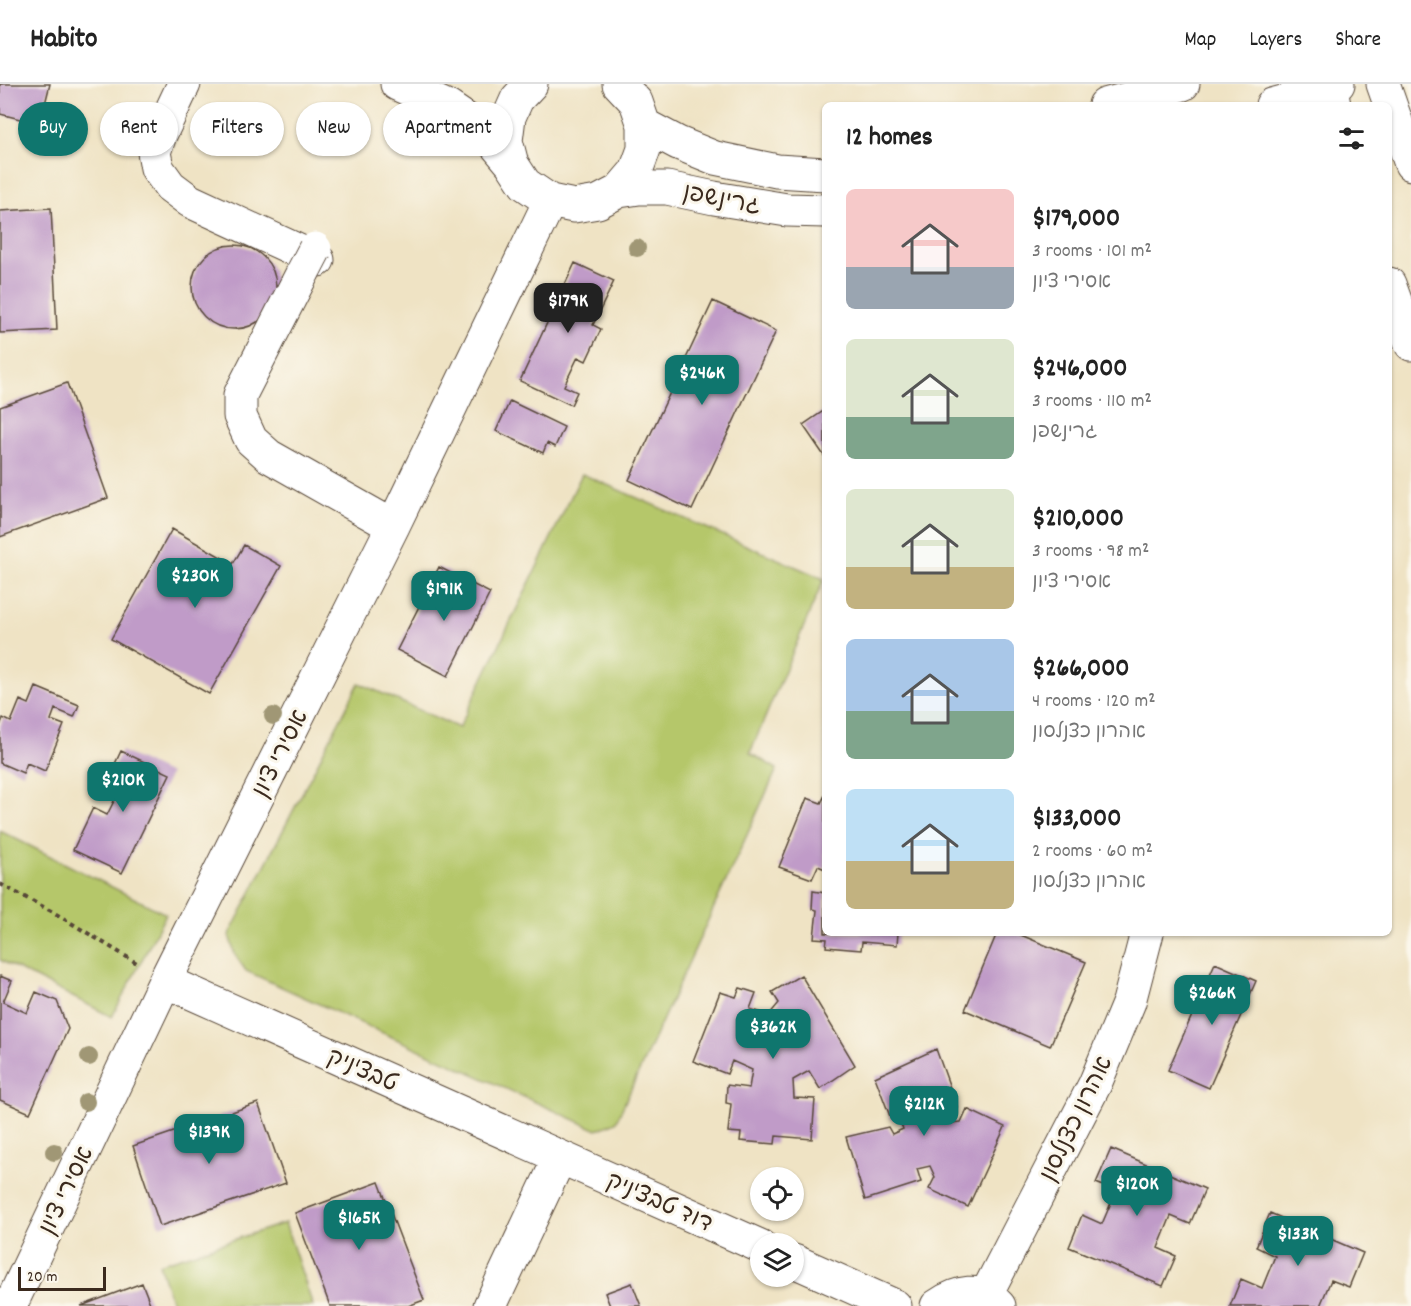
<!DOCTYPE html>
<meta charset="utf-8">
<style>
body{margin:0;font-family:Dekko,"Playpen Sans Hebrew",sans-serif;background:#f2f2f2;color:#222;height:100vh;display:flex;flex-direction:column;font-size:22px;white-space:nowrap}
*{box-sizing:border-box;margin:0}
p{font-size:20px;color:#767676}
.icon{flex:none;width:33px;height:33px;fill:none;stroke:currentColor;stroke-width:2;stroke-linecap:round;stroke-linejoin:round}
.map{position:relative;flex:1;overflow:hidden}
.side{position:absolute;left:822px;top:18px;width:570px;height:834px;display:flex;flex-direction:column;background:#fff;border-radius:9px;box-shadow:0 2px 4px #0004}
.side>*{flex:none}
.hud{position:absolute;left:18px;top:18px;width:570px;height:54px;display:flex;gap:12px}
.fabs{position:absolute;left:750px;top:1083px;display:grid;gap:12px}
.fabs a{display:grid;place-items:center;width:54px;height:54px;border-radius:50%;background:#fff;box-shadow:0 2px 4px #0004;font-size:30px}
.scale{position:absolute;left:18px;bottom:15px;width:88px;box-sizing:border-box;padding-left:6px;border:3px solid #3b2a1e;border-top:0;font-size:16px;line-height:21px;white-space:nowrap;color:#3b2a1e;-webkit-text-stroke:4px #fbf7ec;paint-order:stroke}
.price{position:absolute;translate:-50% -51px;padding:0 14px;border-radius:12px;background:#0f766e;color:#fff;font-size:20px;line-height:39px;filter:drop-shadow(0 2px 3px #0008)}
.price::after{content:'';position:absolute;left:50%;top:36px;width:18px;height:14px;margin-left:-9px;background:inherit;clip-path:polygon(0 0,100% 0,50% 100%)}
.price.on{background:#222;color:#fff}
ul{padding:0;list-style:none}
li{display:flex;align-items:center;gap:18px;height:150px;padding:0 24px}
li span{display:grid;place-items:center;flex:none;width:168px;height:120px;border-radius:9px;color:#555}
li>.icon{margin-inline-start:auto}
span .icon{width:72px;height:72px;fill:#fffc;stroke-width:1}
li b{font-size:26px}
h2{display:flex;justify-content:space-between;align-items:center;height:72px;padding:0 24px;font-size:26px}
.chip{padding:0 21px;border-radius:27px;background:#fff;box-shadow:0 2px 4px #0004;font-size:21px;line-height:54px}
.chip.on{background:#0f766e;color:#fff}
header{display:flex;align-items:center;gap:36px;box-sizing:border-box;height:84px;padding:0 30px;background:#fff;border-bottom:2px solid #e0e0e0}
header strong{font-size:28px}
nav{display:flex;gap:33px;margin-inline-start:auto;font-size:21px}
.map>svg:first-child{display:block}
</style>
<header>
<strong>Habito</strong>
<nav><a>Map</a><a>Layers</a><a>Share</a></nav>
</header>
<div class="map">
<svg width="1411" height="1222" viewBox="0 0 1411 1222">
<rect width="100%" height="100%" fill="#fbf7ec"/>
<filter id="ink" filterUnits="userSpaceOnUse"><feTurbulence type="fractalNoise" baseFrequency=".0167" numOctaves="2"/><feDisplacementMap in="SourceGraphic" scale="12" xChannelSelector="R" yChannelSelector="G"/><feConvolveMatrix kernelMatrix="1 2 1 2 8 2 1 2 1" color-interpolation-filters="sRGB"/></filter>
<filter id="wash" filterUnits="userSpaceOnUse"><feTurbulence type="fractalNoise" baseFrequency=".008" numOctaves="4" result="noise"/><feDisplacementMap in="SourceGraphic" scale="24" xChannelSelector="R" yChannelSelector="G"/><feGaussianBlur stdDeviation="1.35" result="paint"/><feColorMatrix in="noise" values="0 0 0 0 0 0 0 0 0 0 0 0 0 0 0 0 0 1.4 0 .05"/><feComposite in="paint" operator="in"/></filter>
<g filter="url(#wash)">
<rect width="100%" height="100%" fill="#efe3c4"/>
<path fill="#b5c76a" stroke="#787844" stroke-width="1.5" d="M582,390L824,495L750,669L777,685L616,1038L597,1046L246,887L235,871L229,851L359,599L459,644Z
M0,747L166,830L112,933L0,876Z
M285,1139L313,1222H173L159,1180Z"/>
<g id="blocks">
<path fill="#c09bc8" d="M0,0H50L40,40L0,30Z
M51,124L57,246L0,249V127Z
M192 203a42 42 0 1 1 84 0a42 42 0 1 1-84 0Z
M575,179L614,197L593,241L601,245L586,277L578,273L564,302L577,308L571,321L520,297Z
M713,217L776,247L692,426L629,396Z
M67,299L108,414L0,453V323Z
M510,317L564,343L555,363L547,359L543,369L496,347Z
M825,326V373L803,341Z
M172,445L233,480L244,461L281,482L209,610L111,555Z
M439,483L490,509L448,592L397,566Z
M36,603L79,621L74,633L55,625L51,636L64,641L45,687L27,679L23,689L0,679V642L3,634L11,638L20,616L29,620Z
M121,667L170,690L122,789L73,766L93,724L107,731L120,705L106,699Z
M825,711V785L818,782L812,795L779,783L807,714L821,719Z
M813,807L825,809V849H898L897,861L862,858L861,866L826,863L827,855L814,854L817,826L812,825Z
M997,849H1016L1086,878L1050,962L965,926Z
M1215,879L1256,897L1209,1004L1168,986Z
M801,891L855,981L820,1005L809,987L793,996L794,1014L815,1015L812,1055L776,1052L775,1060L740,1057L741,1049L728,1048L731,1020L726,1019L727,1001L749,1004L752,986L732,977L727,990L693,977L720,908L736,913L740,904L756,909L750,925L769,931L779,919L772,908Z
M0,892L12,897L3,918L27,929L36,908L57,917L68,945L30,1029L0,1016Z
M936,965L957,1023L943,1025L950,1039L961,1038L967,1025L1005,1043L968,1123L929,1105L935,1093L930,1082L917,1085L921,1098L865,1116L846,1053L888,1043L892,1050L903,1045L899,1035H891L875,993Z
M258,1019L286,1099L160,1142L133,1062Z
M1111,1065L1205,1105L1190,1140L1171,1132L1158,1164L1176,1172L1163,1202L1069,1163L1082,1131L1102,1140L1116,1107L1096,1099Z
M379,1098L424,1216L408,1222H330L295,1129Z
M1270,1129L1363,1169L1349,1203L1331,1196L1320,1222H1230L1241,1195L1262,1204L1275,1172L1256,1163Z
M142,1199L151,1222H81Z
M632,1199L641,1222H610L605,1209Z"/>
</g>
</g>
<g filter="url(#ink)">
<use href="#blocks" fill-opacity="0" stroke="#564637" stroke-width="1.5"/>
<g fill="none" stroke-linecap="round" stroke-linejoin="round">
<g stroke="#564637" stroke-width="35">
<path id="minor" d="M184,0L160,51L154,68L157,84L170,102L190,117L318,176
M397,0L448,23L486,49L512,80
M531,0L517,15L509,33L506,57L512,80L525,100L550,117L574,122L598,118L619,107L636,87L644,65V41L636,18L619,0
M1105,21L1183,0
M1272,21L1331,5L1338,0
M644,41L678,59L715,74L777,87L825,90
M619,107L639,104H667L714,114L787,126L825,127
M303,188L240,311V332L251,356L269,372L393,442
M165,897L760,1162
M794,1177L895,1222
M985,1213L1095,1000L1129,918L1147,849
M10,1222L165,897L393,442L550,117
M490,1222L560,1073
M937,1222C957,1208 980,1202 999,1222"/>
</g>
<g stroke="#564637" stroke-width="35">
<path id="major" d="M1330,0L1334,21
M1383,0L1411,80
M1389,200L1411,260"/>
</g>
<path stroke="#564637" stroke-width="4" stroke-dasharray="4.5 4.5" stroke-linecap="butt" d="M0,800L53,828L140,881"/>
<use href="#minor" stroke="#fff" stroke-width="33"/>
<use href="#major" stroke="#fff" stroke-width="33"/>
<g stroke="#564637" stroke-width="35" stroke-linecap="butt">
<path id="minor-bridge" d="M303,188L315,165"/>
</g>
<use href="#minor-bridge" stroke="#fff" stroke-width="33"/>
</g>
<g fill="#a09775">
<circle cx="361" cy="50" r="9"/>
<circle cx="637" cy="164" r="9"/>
<circle cx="273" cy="632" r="9"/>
<circle cx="89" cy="973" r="9"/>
<circle cx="86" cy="1018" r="9"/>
<circle cx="54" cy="1068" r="9"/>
</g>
</g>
<g text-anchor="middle" stroke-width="6" stroke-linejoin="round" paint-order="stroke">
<g font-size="24" fill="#3b2a1e" stroke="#fbf7ec">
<text transform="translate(722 114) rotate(11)" y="8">גרינשפן</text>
<text transform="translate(279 669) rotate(-63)" y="8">אסירי ציון</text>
<text transform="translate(363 985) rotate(24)" y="8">טבצ'ניק</text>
<text transform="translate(1075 1034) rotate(-64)" y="8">אהרון כצנלסון</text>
<text transform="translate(65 1106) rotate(-64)" y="8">אסירי ציון</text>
<text transform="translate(660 1117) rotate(24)" y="8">דוד טבצ'ניק</text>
</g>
</g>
</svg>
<div class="fabs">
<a><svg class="icon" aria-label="locate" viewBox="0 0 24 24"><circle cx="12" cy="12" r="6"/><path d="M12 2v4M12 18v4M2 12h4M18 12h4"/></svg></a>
<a><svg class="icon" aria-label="layers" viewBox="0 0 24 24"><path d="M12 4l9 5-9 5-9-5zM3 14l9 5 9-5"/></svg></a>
</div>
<div class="scale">20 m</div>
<b class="price on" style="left:568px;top:250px">$179K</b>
<b class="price" style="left:702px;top:322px">$246K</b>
<b class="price" style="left:195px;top:525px">$230K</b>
<b class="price" style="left:444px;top:538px">$191K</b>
<b class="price" style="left:123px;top:729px">$210K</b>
<b class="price" style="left:1212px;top:942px">$266K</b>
<b class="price" style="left:773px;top:976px">$362K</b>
<b class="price" style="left:924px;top:1053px">$212K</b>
<b class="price" style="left:209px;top:1081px">$139K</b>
<b class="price" style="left:1137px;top:1133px">$120K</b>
<b class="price" style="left:359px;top:1167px">$165K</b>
<b class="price" style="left:1298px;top:1183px">$133K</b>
<div class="hud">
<a class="chip on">Buy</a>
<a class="chip">Rent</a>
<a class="chip">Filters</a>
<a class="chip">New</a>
<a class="chip">Apartment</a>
</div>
<section class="side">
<h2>12 homes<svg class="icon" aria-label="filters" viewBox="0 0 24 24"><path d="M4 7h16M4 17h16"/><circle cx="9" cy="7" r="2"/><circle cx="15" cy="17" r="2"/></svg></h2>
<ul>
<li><span style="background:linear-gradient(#f6c9c9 65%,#9aa5b1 0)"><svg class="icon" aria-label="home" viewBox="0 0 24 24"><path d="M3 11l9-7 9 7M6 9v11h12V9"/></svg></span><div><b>$179,000</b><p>3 rooms · 101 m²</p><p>אסירי ציון</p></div></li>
<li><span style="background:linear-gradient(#dfe7d0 65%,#7fa58c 0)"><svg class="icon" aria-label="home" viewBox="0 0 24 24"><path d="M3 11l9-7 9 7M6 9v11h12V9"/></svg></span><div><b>$246,000</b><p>3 rooms · 110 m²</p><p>גרינשפן</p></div></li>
<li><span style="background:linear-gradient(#dfe7d0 65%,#c2b280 0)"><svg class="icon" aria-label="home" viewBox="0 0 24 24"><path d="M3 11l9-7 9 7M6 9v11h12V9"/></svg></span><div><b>$210,000</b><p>3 rooms · 98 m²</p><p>אסירי ציון</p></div></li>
<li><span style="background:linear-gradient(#a9c7e8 60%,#7fa58c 0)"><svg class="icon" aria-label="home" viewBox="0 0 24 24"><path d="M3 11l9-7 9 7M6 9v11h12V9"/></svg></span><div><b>$266,000</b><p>4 rooms · 120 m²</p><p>אהרון כצנלסון</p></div></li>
<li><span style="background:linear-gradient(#bfe0f5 60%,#c2b280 0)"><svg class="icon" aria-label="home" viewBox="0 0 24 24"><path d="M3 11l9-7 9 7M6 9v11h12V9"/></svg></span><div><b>$133,000</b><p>2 rooms · 60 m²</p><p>אהרון כצנלסון</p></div></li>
</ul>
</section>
</div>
